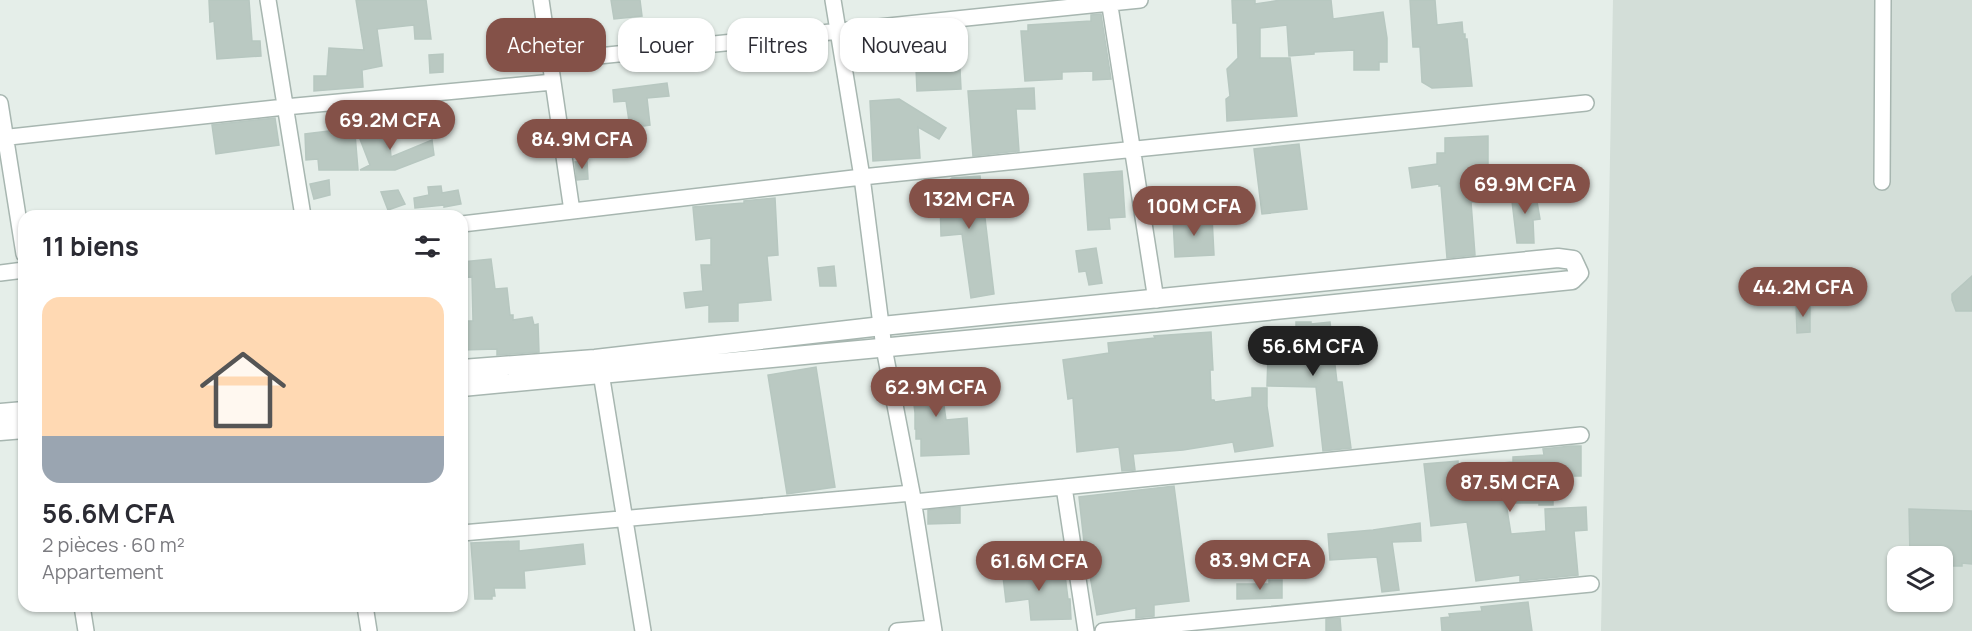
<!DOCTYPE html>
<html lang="fr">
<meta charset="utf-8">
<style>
body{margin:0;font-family:Manrope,sans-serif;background:#f2f2f3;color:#2b2b33;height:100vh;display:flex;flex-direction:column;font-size:22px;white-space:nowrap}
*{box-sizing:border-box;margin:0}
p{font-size:20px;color:#7c7c81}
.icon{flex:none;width:33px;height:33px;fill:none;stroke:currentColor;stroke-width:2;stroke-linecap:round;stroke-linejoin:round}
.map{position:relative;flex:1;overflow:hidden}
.sheet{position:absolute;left:18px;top:210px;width:450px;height:402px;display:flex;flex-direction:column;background:#fff;border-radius:18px;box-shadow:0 2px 4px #0004}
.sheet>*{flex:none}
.hud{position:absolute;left:486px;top:18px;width:570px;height:54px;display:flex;gap:12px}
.fabs{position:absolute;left:1887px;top:546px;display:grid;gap:12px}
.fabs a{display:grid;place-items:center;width:66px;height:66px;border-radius:12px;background:#fff;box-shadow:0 2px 4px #0004;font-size:30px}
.price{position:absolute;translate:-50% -51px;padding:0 14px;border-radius:21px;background:#845148;color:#fff;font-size:20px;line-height:39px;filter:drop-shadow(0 2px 3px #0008)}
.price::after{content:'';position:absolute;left:50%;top:36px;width:18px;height:14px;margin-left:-9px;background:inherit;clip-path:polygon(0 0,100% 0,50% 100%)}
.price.on{background:#222;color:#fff}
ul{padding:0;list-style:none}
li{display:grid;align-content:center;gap:12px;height:318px;padding:0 24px}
li span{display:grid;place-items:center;height:186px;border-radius:18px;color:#555}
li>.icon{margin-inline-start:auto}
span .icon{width:108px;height:108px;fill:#fffc;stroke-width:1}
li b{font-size:26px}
h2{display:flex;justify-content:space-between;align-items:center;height:72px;padding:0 24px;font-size:26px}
.tag{padding:0 21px;border-radius:18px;background:#fff;box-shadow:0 2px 4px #0004;font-size:21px;line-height:54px}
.tag.on{background:#845148;color:#fff}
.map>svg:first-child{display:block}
</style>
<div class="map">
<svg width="1972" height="631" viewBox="0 0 1972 631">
<rect width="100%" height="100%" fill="#e5eee9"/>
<path fill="#d3ded8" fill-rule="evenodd" d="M1613,0H1972V631H1601ZM1898,556H1942V602H1898Z"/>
<path fill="#bac9c2" stroke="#b7c7c0" stroke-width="1.5" d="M209,0H249L252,41H260L261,56L217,59L214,21L210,22Z
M356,0H426L431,39H415L414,25L377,29L382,66L362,70L363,87L314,91V76H327L329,48L364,50Z
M611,0H640L642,16L614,19Z
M1232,0H1255V4L1281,0H1331L1333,19L1383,12L1387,38V62H1379V70H1354V50L1314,52V54L1289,56L1287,25L1260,28V58H1290L1297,116L1227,121L1226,99L1230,96L1227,69L1238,58L1237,23H1233Z
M1410,0H1435L1437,25L1462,22L1463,34H1465V39H1467L1472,86L1432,88L1422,82L1420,47H1413Z
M1101,14L1111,79L1093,80V71L1062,72V79L1025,81L1021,31H1028V25L1091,21V15Z
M958,29L961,89L917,91L915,46L937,44L936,31Z
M443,54V72L430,73L429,55Z
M667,83L669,96L647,98L650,125L630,128L626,101L614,102L613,90Z
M1034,88L1035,109H1016L1019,151L973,156L968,91Z
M899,99L946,128L939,139L918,127L920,158L873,161L870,101Z
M275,118L279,145L216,154L212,125Z
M386,122L387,147L390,146L391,157L432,140L434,155L395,170H360L370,165L358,134L372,133V123Z
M345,129L346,134H355L358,170H319L318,159L306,160L305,134Z
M1488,136V202H1471L1475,255L1447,258L1441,186H1439V184L1412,188L1409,168L1437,164V153H1445V138Z
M1299,144L1307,209L1262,214L1254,149Z
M587,161L588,179L577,180L575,162Z
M1122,171L1125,217L1109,218L1110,229L1088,230L1084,174Z
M980,176L994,294L971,298L962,234L941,236L940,196H943L944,184L952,178Z
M329,180L330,195L314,199L310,184Z
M441,186L442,193L458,190L461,204L444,207V205L415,208L414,198L429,195L428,187Z
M398,190L405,204L388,210L381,192Z
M1535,190L1540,219L1533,220L1534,243H1517L1511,193Z
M775,198L778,255L767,256L771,300L738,303V321L709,322V305L686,308L684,293L703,291L701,265H711V238L696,240L693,207L744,203V201Z
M1212,217L1214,255L1175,257L1173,219Z
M1096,248L1102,283L1089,285L1086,271L1079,272L1076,251Z
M491,259L495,289L507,288L510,315H513V320L532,317L534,325L538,324L539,352L497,355V349L462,350V321H473L472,276L462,279V262Z
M834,266L836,286H820L818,268Z
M1972,276V311H1956L1952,300V294Z
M1796,303H1810V332L1797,333Z
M1296,322H1311V324L1330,322L1337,382H1342L1351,448L1323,451L1316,387L1267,386L1268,356H1271L1274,335H1286V331H1296Z
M1211,332L1213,370H1210L1211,400H1214L1215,402L1252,397V388H1267V406L1273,446L1235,452L1233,442L1183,450L1133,454L1135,470L1122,471L1119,447L1077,452L1073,398L1068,399L1063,360L1109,353L1108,343L1155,338L1154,336Z
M816,367L835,487L787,494L768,375Z
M939,369L946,420L967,418L969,454L921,456V439H916V429H915V413L910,372Z
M1571,446H1581V476H1553V505H1539V503H1506L1511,534L1546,531L1545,509L1586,507L1587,530L1574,531L1578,575L1520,581V575L1476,581L1467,522L1431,526L1424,464L1458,461V467L1513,462V457L1544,455L1543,449Z
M1174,486L1189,601L1154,605V616L1136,618V608L1097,615L1084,542L1079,497Z
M960,507V523L928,524V510Z
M1909,509L1972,511V564L1962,563V566H1942V556H1910Z
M1420,523L1421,541L1392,542L1399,590L1382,592L1377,557L1330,560L1328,534L1373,530Z
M519,541V551L583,544L585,564L524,571L525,588H494L495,596H492V599H475L471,543Z
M1020,566L1021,571L1064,567L1068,599H1070L1071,619L1031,620L1029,599L1006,602L1002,568Z
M1269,580H1282V598L1237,599V584H1269Z
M1528,602L1532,631H1442L1441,618L1450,617L1449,614L1482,611L1481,607Z
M1340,618L1341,631H1326V619Z"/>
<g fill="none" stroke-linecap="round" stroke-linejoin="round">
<g stroke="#a7b6b0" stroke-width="18">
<path id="minor" d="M268,0L303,216
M541,0L572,211
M833,0L862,177L884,348L912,493L934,631
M1109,0L1156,300
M550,61L1140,0
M0,103L24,254
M0,138L285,107L553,82
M1882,182L1883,0
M462,224L862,177L1586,103
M0,273L24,270
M601,373L643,631
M1064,487L1086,631
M914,502L1581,435
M462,533L912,493
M82,606L86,631
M365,606L369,631
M897,631L933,628
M1103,631L1591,584"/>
</g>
<g stroke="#a7b6b0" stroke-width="21">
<path id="tertiary" d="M462,369L595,359L882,326L1558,258L1573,260L1579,273L1572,280L1157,322L462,387
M0,413L24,411
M0,431L24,429"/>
</g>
<use href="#minor" stroke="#fff" stroke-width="15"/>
<use href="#tertiary" stroke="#fff" stroke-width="18"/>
</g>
</svg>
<div class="fabs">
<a><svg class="icon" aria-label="layers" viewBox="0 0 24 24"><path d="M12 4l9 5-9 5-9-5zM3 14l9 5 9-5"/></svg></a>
</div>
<b class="price" style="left:390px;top:151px">69.2M CFA</b>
<b class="price" style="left:582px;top:170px">84.9M CFA</b>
<b class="price" style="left:1525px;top:215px">69.9M CFA</b>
<b class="price" style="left:969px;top:230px">132M CFA</b>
<b class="price" style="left:1194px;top:237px">100M CFA</b>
<b class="price" style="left:1803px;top:318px">44.2M CFA</b>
<b class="price on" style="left:1313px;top:377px">56.6M CFA</b>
<b class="price" style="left:936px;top:418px">62.9M CFA</b>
<b class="price" style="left:1510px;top:513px">87.5M CFA</b>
<b class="price" style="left:1260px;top:591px">83.9M CFA</b>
<b class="price" style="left:1039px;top:592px">61.6M CFA</b>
<div class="hud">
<a class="tag on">Acheter</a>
<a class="tag">Louer</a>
<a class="tag">Filtres</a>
<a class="tag">Nouveau</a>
</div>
<section class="sheet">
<h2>11 biens<svg class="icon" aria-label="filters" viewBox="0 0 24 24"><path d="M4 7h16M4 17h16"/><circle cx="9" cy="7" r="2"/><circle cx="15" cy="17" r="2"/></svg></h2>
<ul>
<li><span style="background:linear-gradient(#ffd9b3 75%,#9aa5b1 0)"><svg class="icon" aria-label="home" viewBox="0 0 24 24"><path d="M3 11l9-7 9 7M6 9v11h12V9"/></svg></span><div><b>56.6M CFA</b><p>2 pièces · 60 m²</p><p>Appartement</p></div></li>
</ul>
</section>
</div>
